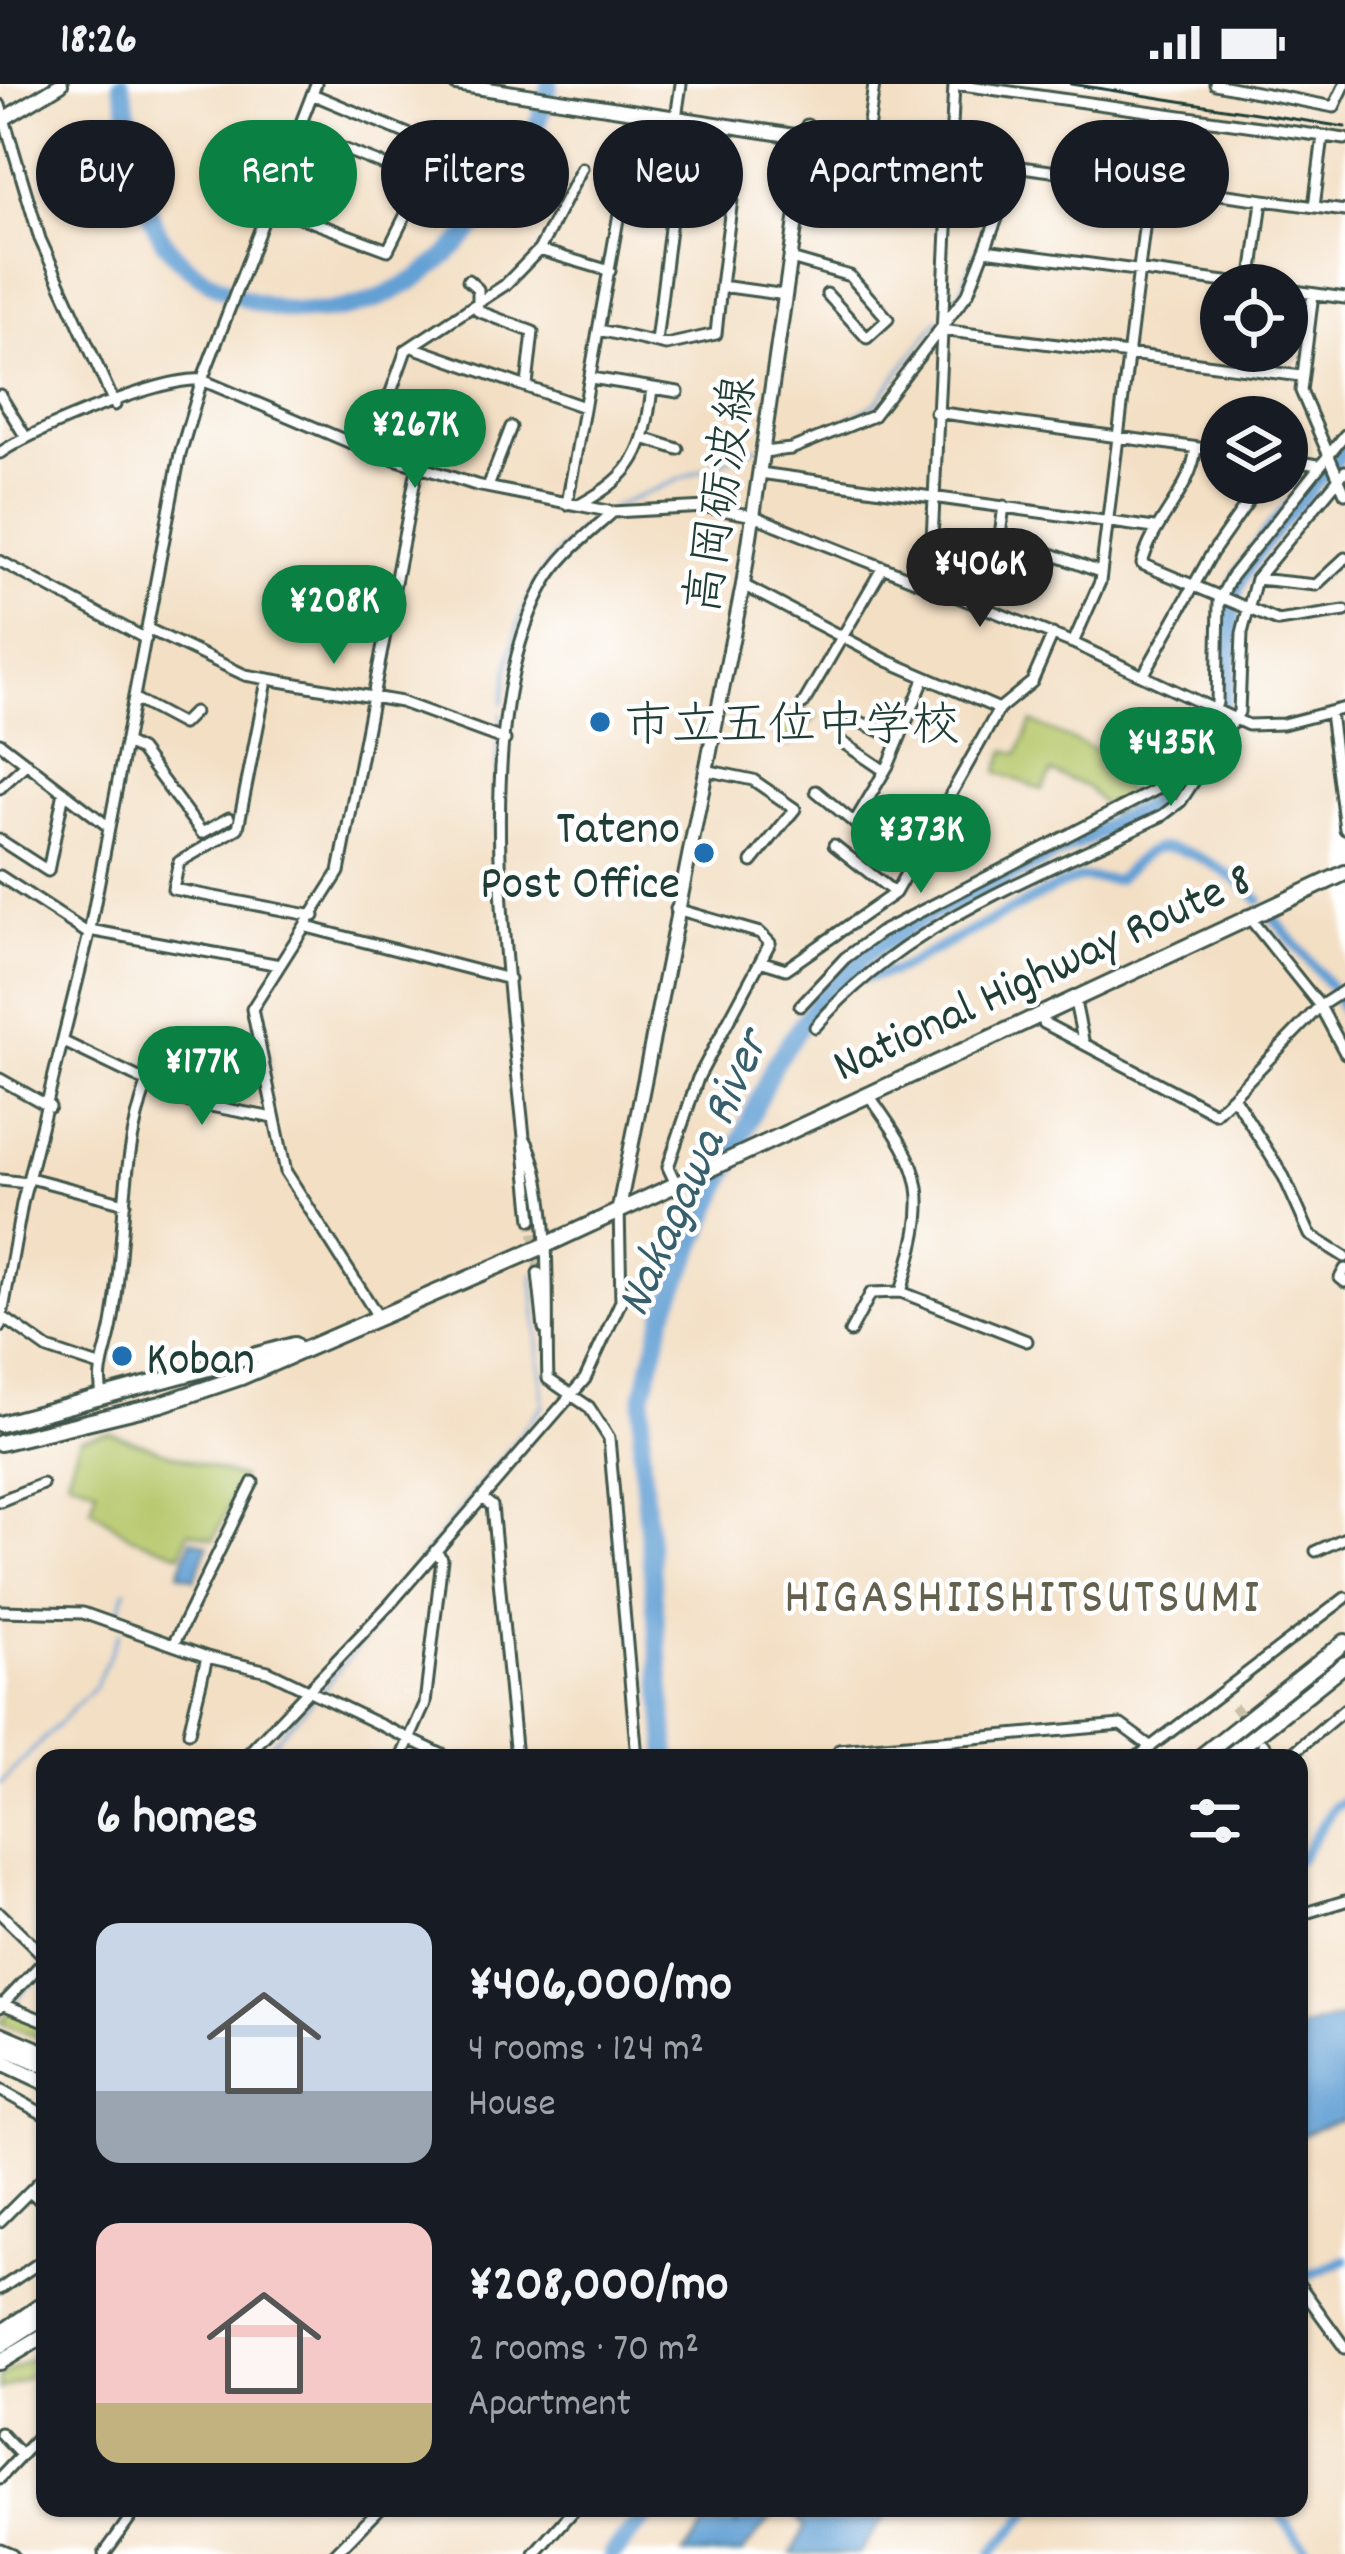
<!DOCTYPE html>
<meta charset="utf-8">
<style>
body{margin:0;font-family:Dekko,"Klee One",sans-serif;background:#242831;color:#f1f3f6;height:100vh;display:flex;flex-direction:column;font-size:45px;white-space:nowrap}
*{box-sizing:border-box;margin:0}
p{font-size:39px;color:#9ea1a6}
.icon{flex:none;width:66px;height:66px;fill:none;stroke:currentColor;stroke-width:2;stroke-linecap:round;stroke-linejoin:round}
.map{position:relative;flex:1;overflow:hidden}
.side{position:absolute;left:36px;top:1665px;width:1272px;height:768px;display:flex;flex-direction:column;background:#171b24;border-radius:24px;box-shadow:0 3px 9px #0004}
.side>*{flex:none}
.banner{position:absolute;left:36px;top:36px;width:1275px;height:108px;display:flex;gap:24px}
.controls{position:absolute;left:1200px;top:180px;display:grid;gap:24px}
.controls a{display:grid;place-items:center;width:108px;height:108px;border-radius:50%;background:#171b24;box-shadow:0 3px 9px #0004;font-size:60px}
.price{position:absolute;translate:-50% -102px;padding:0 27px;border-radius:42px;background:#0b8043;color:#fff;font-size:39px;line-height:78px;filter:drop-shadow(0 3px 6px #0008)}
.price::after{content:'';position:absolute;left:50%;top:72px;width:36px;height:27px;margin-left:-18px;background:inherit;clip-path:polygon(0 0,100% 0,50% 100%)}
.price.selected{background:#222;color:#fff}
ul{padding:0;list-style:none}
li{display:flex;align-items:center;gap:36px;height:300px;padding:0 60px}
li span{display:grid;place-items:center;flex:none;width:336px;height:240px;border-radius:24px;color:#555}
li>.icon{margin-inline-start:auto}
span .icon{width:144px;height:144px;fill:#fffc;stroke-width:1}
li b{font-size:51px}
h2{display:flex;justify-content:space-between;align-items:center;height:144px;padding:0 60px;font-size:51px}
.pill{padding:0 42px;border-radius:54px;background:#171b24;box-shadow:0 3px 9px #0004;font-size:42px;line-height:108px}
.pill.selected{background:#0b8043;color:#fff}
.status{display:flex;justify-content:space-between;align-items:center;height:84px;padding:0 60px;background:#171b24;direction:ltr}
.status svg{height:33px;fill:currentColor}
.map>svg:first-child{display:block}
</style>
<div class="status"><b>18:26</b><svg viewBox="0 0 49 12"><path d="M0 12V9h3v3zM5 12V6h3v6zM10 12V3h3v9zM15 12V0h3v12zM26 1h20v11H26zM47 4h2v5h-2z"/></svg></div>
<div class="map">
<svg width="1345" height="2470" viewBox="0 0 1345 2470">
<rect width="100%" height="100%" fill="#fff"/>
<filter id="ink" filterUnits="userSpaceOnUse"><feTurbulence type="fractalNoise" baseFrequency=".00833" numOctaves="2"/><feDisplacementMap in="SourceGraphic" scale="24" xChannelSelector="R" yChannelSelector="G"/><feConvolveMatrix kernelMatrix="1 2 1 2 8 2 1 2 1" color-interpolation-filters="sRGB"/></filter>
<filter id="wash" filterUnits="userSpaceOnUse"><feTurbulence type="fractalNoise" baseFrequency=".004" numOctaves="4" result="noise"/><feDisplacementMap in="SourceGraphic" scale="48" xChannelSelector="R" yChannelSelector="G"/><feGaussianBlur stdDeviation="2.7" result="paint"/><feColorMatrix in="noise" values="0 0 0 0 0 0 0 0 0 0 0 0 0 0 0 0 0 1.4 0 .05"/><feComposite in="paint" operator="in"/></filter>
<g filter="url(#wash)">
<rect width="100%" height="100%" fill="#f3dfc4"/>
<path fill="#b6c76b" stroke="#6a8250" stroke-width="3" d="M801,621L817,632L788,662L773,646Z
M1032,638L1099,668L1097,684L1136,713L1110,729L1087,703L1052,688L1042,706L997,688L1006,666L1018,670Z
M110,1349L241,1394L214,1455L189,1447L181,1470L131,1453L91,1424L97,1404L67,1394L80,1355Z
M11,1926L45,1941V1956L0,1939Z
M45,2266V2285L0,2306V2293Z"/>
<path fill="#63a0d4" stroke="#416e84" stroke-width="3" d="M192,1455L208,1461L195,1495L179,1489Z
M1345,1933V2034L1299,2052V1945Z
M716,2424H739L735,2443L748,2424H779L742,2470H683Z
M801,2424H891L858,2470H792L805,2443L797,2433Z"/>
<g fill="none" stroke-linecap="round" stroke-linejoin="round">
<path stroke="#63a0d4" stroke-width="3" d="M945,227L961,206L1005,93
M830,345L876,319L939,235
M766,361L821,348
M611,424L757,363
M503,619C514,536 530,477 603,430
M499,649L502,629
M496,769L498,658
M526,1119L527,1141
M407,1493L543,1321L533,1189
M116,1535L126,1506
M321,1608L375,1541
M258,1674L314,1615
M0,1700L96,1601L120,1548
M13,1919L45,1886"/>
<path stroke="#63a0d4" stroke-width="10" d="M1271,831L1333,906L1345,931
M853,880L859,887
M865,894L893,888L1056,803L1080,794L1117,796C1128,786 1142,769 1155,765C1185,757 1240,795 1259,816
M1299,1776L1334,1723L1345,1717
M1299,2195L1345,2176
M1275,2424L1310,2470
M991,2470L1033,2424"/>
<path stroke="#63a0d4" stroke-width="18" d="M121,0C137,48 134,106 160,151C177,180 208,199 238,212C385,276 516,133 550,0
M668,1674L641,1366L643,1312L664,1231L774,980L816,919L871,866L927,831L1147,723C1200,683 1227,632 1230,566C1231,542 1228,516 1240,494C1266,446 1310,405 1345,364
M612,2470L654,2424"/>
</g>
</g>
<g filter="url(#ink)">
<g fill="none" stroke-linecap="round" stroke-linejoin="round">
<path stroke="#c9bfa7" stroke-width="9" stroke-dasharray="9 4.5" stroke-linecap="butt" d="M532,1136L538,1189
M1233,1622L1249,1642"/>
<g stroke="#3f554a" stroke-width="15">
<path id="minor" d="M316,0L202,296L370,367L476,401L613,428L706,423L754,432L1073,559L1248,641L1283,640L1345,624
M955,0L1345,55
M1215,0L1334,23L1345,0
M312,10L439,63
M0,21L40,155L115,321
M676,34L681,0
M807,41L808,54L1345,127
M297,47L438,102
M866,62L874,0
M272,123L388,166L423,96
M1314,123L1323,52
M539,166L582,84
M985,166L1248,201
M791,175L850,192L888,235L867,254L827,210
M468,196L478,205V227L533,248L527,301
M1251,201L1262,117
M1287,206L1345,214
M1313,210L1301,307L1345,409
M599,246L666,261L716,250L721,202L786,211
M941,246L1301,292
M656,258L675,103L732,115L721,202
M415,264L584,323
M591,294L678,308
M0,311L25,352
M935,328L1221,367
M646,355L678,365
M1196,364C1191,408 1153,436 1142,480L1278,537L1345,527
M370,367L406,266L505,201L539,166L610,187
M763,368L791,365L873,332L968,209L1017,83
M0,369C32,346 167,291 202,296L180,370L89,850L22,1120L0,1243
M1287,376L1318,381
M760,389L1154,444
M488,403L511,343
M567,420L637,29
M579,421C635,391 645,366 652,304
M1004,422L1000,451L1100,488
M613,428C589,450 560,471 544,501C468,637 509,901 524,1053C555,1106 545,1233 548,1295L589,1323L609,1354L637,1674
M0,477L146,555
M1256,495L1316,501L1345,474
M925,500L931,477L954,0
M743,501L888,577L999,625L1032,598L1053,550
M148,545L245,591L401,618L505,656
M1073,559L1100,498L1158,32
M1144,590L1212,469L1261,399
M266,602L238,744L179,778L173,805L314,832
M135,615L182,640L194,628
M803,620L883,483
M1330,629L1345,745
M853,635L899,655
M842,658L885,687
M0,659L109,743
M126,659L140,666L202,749L229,734
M705,686L753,696L795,725L752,778
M0,704L27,679
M816,707L911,786
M854,739L889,680L925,593
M0,756L48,787L64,708
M834,761L895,809
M0,792L89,850
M1247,831L1320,922L1345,969
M307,843L509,895
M89,846L280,881
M763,878L786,885L895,809L999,625
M1345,906L1320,922L1233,1012L1284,1093L1310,1151L1345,1173
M1074,913L1083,956
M800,922L845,874L879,849L1165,701L1203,651L1217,619L1219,517L1231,493L1345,351
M1040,929L1044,939L1215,1029L1233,1012
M815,943C904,838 1043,790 1163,731L1181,717L1239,628L1242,549L1256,495L1345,387
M66,959L189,1018L274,1034
M0,995L50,1023
M868,1010C928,1093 930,1109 901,1208L1027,1257
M524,1057L532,1136
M30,1094L125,1119
M0,1096L28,1099
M675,1098L668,1083L698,994L770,859L760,849L676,825
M1345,1185L1340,1194L1345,1198
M538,1189L544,1245
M0,1231L48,1265L102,1283
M379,1234L286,1088L252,925L339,788L417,385
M850,1248L871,1209L901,1208
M103,1313C95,1289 108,1265 112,1240C126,1161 119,1076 147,1000
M482,1414L492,1422L516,1674
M0,1417L42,1400
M1316,1467L1345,1454
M0,1527L83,1529L207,1573L268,1587L449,1674
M173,1561L253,1398
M189,1648L207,1573
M1263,1660L1274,1674
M244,1674L391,1519L585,1295L621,1217L619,1124
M401,1674L425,1620L442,1475L435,1467
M840,1674L839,1666L1121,1641L1151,1663
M1136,1674L1345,1514
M1287,1674L1345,1625
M0,1829L45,1873
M1299,1831L1345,1817
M0,1919L45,1937
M0,1923L45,1876
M0,2006L45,2031
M30,2107L45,2121
M0,2137L45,2092
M1300,2202L1345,2264
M0,2205L45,2175
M0,2349L21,2371
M0,2394L45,2346
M0,2465L12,2470
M104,2470L137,2424
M335,2470L380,2424
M535,2470L576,2424"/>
</g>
<g stroke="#3f554a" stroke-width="18">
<path id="major" d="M456,0L808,54L743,501L619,1124
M0,37L61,0"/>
</g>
<g stroke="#3f554a" stroke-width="20">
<path id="highway" d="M0,1340L294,1261
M0,1359L161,1320L241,1293L544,1162L1345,789
M1199,1674L1345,1558
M1227,1674L1345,1580
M0,1950L45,1969
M0,1962L45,1981
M0,1977L45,1998
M0,2250L45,2219
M0,2261L45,2232
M0,2278L45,2251"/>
</g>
<use href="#minor" stroke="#fff" stroke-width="9"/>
<use href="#major" stroke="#fff" stroke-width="12"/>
<use href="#highway" stroke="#fff" stroke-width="14"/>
<path stroke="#1f3d34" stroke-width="3" d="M1071,0L1345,43"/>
</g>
</g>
<g fill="#1f6fb2" stroke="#fff" stroke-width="4.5">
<circle cx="600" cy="638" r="12"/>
<circle cx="704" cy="769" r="12"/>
<circle cx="122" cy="1272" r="12"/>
</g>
<g text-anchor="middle" stroke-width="9" stroke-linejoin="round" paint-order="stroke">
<g font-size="48" fill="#1f3d34" stroke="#fff">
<text transform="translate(718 410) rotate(-81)" y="17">高岡砺波線</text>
<text transform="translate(1041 885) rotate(-25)" y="17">National Highway Route 8</text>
</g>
<g font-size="48" fill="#1f3d34" stroke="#fff" text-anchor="start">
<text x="624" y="655">市立五位中学校</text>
<text x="680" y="758" text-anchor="end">Tateno<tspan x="680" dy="55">Post Office</tspan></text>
<text x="146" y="1289">Koban</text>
</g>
<g font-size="51" font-style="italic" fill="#37606c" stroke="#fff">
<text transform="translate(689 1088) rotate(-66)" y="18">Nakagawa River</text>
</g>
<g font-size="51" letter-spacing="3" fill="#64604e" stroke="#fff">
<text x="1023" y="1527">HIGASHIISHITSUTSUMI</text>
</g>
</g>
</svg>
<div class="controls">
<a><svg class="icon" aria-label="locate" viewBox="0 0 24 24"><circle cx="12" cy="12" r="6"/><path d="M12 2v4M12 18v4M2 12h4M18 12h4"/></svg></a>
<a><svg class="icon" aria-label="layers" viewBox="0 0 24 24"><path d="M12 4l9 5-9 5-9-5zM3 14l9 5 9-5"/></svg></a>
</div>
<b class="price" style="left:415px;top:407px">¥267K</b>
<b class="price selected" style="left:980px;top:546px">¥406K</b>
<b class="price" style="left:334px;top:583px">¥208K</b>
<b class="price" style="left:1171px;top:725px">¥435K</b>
<b class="price" style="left:921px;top:812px">¥373K</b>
<b class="price" style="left:202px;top:1044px">¥177K</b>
<div class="banner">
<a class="pill">Buy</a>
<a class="pill selected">Rent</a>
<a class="pill">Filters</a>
<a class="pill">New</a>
<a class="pill">Apartment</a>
<a class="pill">House</a>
</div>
<section class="side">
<h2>6 homes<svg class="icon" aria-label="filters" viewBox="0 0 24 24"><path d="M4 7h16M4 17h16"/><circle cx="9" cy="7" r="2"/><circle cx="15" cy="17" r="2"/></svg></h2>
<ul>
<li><span style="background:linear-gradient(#c9d6e8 70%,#9aa5b1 0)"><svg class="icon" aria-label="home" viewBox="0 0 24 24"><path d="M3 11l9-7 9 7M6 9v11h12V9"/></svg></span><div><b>¥406,000/mo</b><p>4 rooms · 124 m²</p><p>House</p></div></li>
<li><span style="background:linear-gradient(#f6c9c9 75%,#c2b280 0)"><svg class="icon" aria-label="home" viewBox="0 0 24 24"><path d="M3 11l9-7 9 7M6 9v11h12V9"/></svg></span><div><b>¥208,000/mo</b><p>2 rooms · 70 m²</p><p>Apartment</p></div></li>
</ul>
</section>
</div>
